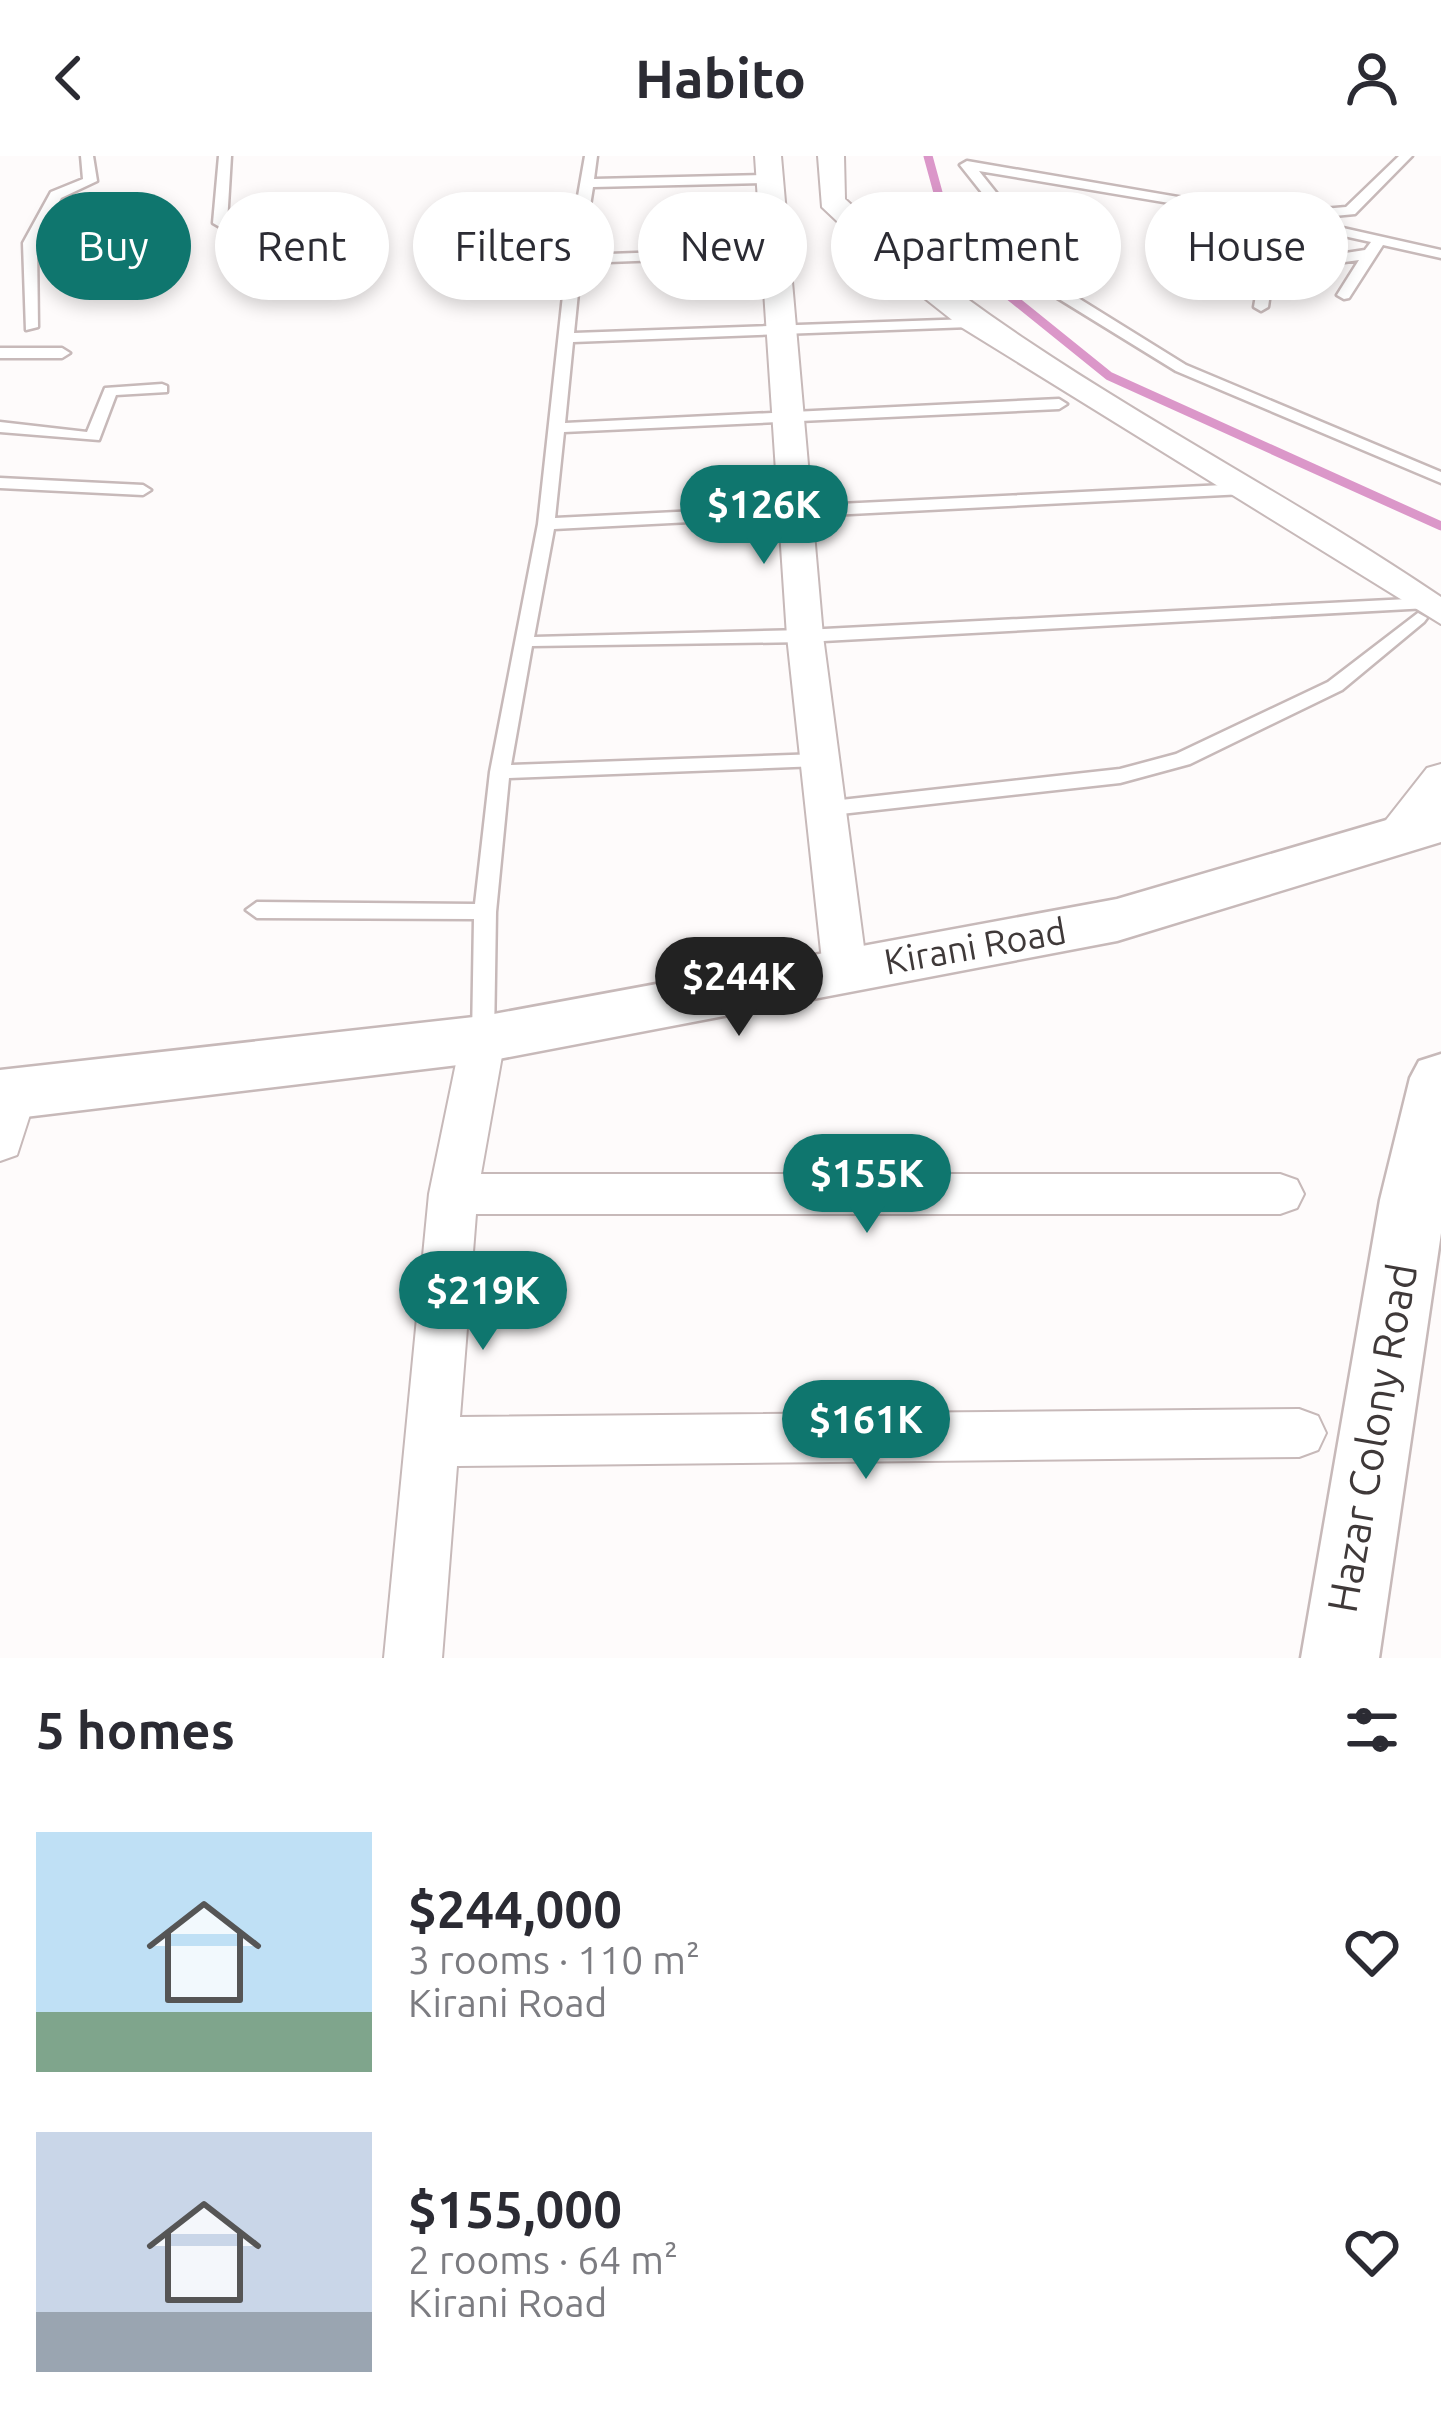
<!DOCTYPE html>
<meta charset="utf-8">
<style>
body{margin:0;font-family:Ubuntu,sans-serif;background:#f7f7f7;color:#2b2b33;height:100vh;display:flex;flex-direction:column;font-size:45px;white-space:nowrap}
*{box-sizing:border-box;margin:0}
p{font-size:39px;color:#7c7c81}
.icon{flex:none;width:66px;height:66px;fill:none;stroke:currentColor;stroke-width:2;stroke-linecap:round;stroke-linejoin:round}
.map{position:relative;height:1502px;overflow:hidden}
.side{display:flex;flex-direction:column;background:#fff;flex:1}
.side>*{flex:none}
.top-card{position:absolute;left:36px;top:36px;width:1371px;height:108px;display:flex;gap:24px}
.price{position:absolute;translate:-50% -102px;padding:0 27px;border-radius:42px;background:#0f766e;color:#fff;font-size:39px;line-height:78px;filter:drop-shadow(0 3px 6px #0008)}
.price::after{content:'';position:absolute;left:50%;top:72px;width:36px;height:27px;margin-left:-18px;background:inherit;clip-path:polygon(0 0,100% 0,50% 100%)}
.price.on{background:#222;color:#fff}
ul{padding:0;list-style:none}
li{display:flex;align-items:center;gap:36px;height:300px;padding:0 36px}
li span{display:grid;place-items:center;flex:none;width:336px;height:240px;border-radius:0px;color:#555}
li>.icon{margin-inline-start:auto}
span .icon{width:144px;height:144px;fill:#fffc;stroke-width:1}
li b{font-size:51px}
h2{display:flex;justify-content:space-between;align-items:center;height:144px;padding:0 36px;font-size:51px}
.chip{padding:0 42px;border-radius:54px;background:#fff;box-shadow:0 6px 18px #0003;font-size:42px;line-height:108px}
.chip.on{background:#0f766e;color:#fff}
header{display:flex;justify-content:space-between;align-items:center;height:156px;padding:0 36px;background:#fff;font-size:54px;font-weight:700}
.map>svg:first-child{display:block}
</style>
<header><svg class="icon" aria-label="back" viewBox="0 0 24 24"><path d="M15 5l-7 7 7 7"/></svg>Habito<svg class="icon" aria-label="person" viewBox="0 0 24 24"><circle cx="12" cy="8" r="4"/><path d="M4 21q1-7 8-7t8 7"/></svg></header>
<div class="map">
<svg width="1441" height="1502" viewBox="0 0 1441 1502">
<rect width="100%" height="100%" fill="#fefbfb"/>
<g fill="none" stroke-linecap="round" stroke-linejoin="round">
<path stroke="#db97c9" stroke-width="9" d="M928,0L954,95L1109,220L1441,370"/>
<g stroke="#c7b9b9" stroke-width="5">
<path id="lane" d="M81,0H93L97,25L61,42L37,87L38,171L26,174L23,87L51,36L83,23Z
M219,0H231L227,67L220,71L213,67Z
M585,0H597L594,23L769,19L776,23L769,27L593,31L582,99L772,92L779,96L772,100L581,107L574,177L970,163L977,167L970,171L573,186L565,267L1059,243L1067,248L1059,253L564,276L555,362L1244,328L1252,333L1244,338L554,373L534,481L805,474L1428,442L1437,447L1428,452L805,486L532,490L511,609L819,598L829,604L819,610L509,622L496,756L494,883L491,889H475L472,883L474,763L257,762L246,754L257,746L475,748L490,616L538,368L567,103Z
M1399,0H1412L1355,58L1303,63L1441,94V102L1383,89L1349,142L1344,143L1337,139L1359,104L1273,116L1268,151L1261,155L1254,151L1261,110L1365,94L1371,86L1276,65L979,15L1037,88L1062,132L1186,209L1441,316V327L1176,215L1051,138L1026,92L960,9L967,5L1295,61V56L1300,55L1346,51Z
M0,192H62L70,197L62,202H0Z
M162,228L167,230V236L116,239L99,284L0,276V266L87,276L105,232Z
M0,322L143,329L151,334L143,339L0,332Z
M1418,457L1427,462L1424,466L1342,534L1190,608L1120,627L823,660L813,653L823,646L1120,613L1176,598L1328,526Z"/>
</g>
<g stroke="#c7b9b9" stroke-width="4">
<path id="street" d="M755,0H781L823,480L867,814L860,825L845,830L830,825L823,814L787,480Z
M818,0H844L845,43C1023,208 1242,306 1441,441V468L961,171L889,114L822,51Z
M1441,608V649L1407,693H1379L1373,683L1379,673L1427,612Z
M483,866L499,871L505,883L481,1018H1280L1297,1024L1304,1038L1297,1052L1280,1058H476L460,1261L1299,1253L1318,1260L1326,1277L1318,1294L1299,1301L457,1310L442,1502H384L429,1038L461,883L467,871Z
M14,919L30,924L37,937L17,999L0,1005V923Z"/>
</g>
<g stroke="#c7b9b9" stroke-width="5">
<path id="secondary" d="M1441,648V686L1117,785L483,906L0,964V914L483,860L1117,743Z
M1441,898V1077L1379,1502H1301L1380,1044L1410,922L1419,905Z"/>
</g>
<use href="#lane" fill="#fff" fill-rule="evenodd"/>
<use href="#street" fill="#fff" fill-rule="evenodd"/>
<use href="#secondary" fill="#fff" fill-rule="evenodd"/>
</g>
<g text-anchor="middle" stroke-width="9" stroke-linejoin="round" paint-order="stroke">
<g font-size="36" fill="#3f3939" stroke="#fff">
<text transform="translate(975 790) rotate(-10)" y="13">Kirani Road</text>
</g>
<g font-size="42" fill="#3f3939" stroke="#fff">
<text transform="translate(1372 1282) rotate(-80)" y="15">Hazar Colony Road</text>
</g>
</g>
</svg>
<b class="price" style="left:764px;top:411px">$126K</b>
<b class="price on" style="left:739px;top:883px">$244K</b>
<b class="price" style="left:867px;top:1080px">$155K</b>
<b class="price" style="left:483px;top:1197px">$219K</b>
<b class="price" style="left:866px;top:1326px">$161K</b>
<div class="top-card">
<a class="chip on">Buy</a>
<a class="chip">Rent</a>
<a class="chip">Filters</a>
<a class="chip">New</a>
<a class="chip">Apartment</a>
<a class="chip">House</a>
</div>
</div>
<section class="side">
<h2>5 homes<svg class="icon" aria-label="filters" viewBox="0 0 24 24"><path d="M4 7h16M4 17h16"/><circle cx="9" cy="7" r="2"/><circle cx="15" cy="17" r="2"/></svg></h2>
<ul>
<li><span style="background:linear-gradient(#bfe0f5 75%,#7fa58c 0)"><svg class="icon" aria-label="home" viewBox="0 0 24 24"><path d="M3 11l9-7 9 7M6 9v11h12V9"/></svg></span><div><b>$244,000</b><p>3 rooms · 110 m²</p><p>Kirani Road</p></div><svg class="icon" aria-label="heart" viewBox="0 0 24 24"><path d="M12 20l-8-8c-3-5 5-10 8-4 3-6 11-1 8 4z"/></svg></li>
<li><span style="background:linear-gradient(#c9d6e8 75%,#9aa5b1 0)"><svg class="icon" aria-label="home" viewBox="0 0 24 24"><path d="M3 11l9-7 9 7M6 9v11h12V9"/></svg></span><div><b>$155,000</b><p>2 rooms · 64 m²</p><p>Kirani Road</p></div><svg class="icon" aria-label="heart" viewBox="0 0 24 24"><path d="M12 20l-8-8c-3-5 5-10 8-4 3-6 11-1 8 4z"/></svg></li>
</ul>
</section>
